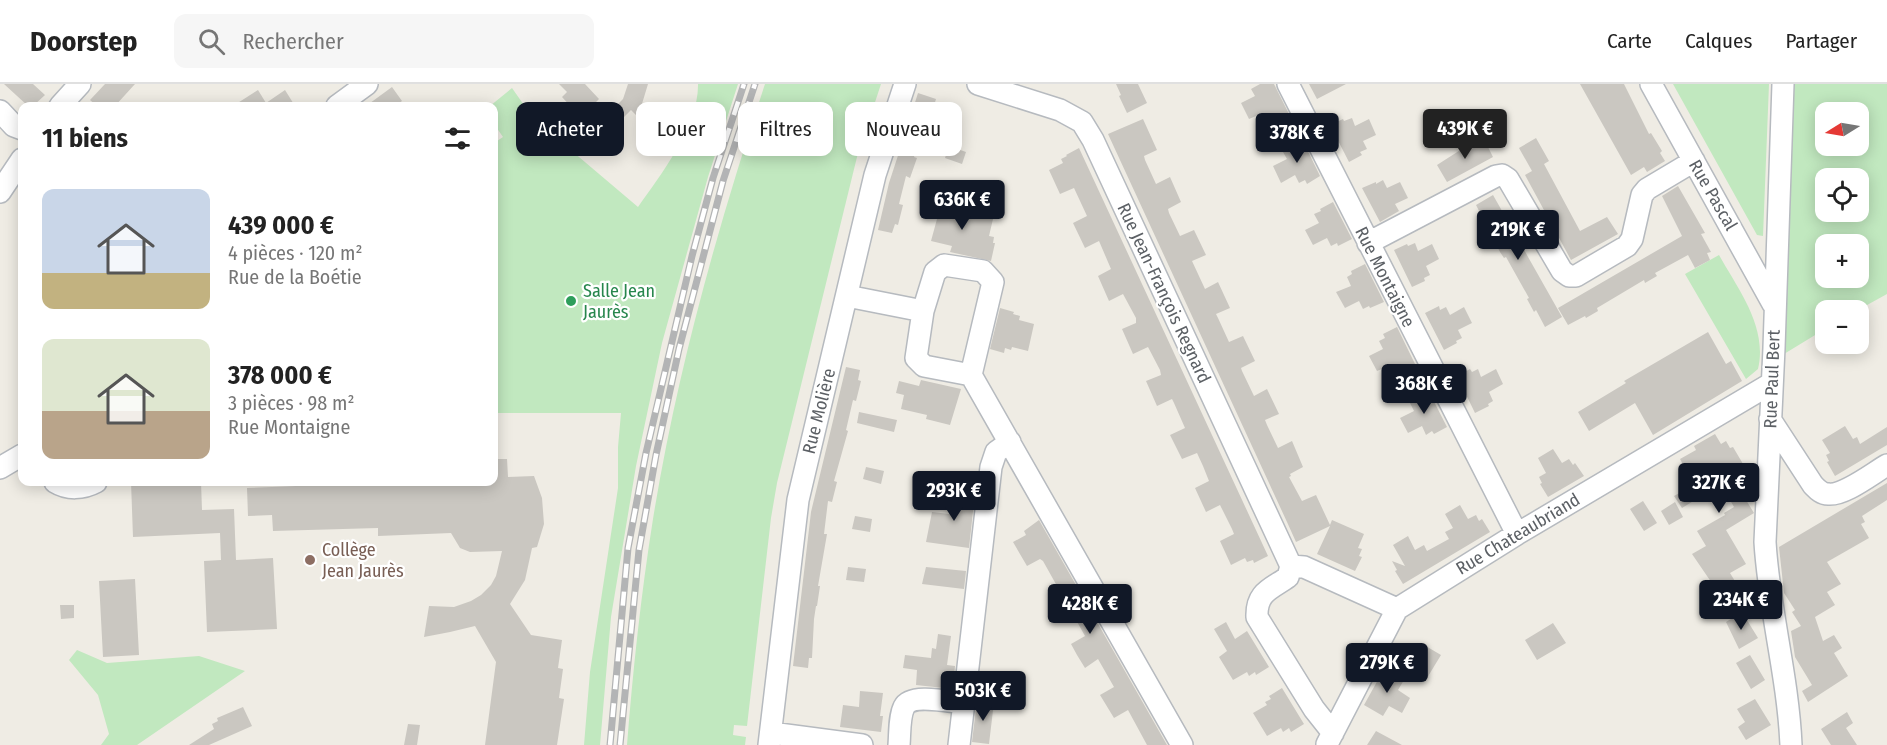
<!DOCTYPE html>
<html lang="fr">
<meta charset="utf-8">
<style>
body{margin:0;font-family:"Fira Sans Condensed",sans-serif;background:#f6f6f6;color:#222;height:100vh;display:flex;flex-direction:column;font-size:22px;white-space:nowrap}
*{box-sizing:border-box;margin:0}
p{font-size:20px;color:#767676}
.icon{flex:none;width:33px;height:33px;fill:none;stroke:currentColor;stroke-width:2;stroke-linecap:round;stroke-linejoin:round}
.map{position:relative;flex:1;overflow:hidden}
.panel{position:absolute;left:18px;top:18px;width:480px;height:384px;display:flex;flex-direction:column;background:#fff;border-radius:12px;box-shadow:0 3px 15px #0003}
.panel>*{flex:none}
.top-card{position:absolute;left:516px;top:18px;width:570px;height:54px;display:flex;gap:12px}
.needle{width:39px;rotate:259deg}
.buttons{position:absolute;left:1815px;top:18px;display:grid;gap:12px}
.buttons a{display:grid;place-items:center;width:54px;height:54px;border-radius:12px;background:#fff;box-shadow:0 3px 15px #0003;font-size:30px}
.price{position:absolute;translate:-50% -51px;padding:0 14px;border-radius:6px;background:#111827;color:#fff;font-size:20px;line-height:39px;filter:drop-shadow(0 2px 3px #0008)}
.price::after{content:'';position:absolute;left:50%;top:36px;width:18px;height:14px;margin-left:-9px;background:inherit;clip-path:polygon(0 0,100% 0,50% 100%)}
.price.active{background:#222;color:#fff}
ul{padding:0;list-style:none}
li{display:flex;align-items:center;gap:18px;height:150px;padding:0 24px}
li span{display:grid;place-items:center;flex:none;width:168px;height:120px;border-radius:12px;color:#555}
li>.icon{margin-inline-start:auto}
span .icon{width:72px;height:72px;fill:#fffc;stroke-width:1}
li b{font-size:26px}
h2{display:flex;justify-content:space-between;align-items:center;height:72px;padding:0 24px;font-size:26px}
.tag{padding:0 21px;border-radius:12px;background:#fff;box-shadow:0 3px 15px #0003;font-size:21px;line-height:54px}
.tag.active{background:#111827;color:#fff}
header{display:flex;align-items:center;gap:36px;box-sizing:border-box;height:84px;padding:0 30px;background:#fff;border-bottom:2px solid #e0e0e0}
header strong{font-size:28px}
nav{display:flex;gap:33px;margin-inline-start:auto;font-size:21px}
.search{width:420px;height:54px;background:#f6f6f6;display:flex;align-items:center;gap:15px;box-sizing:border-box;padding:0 21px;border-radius:12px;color:#767676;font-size:22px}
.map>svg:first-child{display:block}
</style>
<header>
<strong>Doorstep</strong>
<div class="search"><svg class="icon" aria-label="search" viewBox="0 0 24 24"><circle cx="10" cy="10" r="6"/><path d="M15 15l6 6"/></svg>Rechercher</div>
<nav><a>Carte</a><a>Calques</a><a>Partager</a></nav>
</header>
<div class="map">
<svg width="1887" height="661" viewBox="0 0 1887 661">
<rect width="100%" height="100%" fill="#efece4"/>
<path fill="#c1e8bf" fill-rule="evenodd" d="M698,0H738L708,93L662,259L636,382L611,533L600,661H584L590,588L618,404V363L621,329H494V59L503,53L494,40V22H490L512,4L533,34L638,123C661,91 699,41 698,0Z
M765,0H881L857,73L777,399L771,434L747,642L734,641L733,651L746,653L745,661H627C633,586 641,510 653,435C677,287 718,142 765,0Z
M1673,0H1769L1763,152L1757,151Z
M1794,0H1887V210L1858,226H1826L1825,245L1784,270ZM1826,28H1858V62H1826ZM1826,94H1858V128H1826ZM1826,160H1858V194H1826Z
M1719,171C1738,205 1768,243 1758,285L1746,295L1685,190Z
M77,566L107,579L199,572L245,587L137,661H101L109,650L98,611L69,576Z"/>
<path fill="#cac7c1" d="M4,0H33L45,11L33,22H28Z
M105,0H135L115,22H97L90,16Z
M559,0H585L599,15L586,28L580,21L574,26L562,13L567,8Z
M628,0H648L638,33L631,26L622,35L613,25L623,15Z
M1116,0H1138L1147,19L1127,29L1119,12L1121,11Z
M1260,0H1274L1289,30L1275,37L1273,33L1267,37L1263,29L1249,35L1241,19L1255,12L1251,5Z
M1309,0H1346L1317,15Z
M1580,0H1624L1649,50L1651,49L1662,67L1660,69L1665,77L1647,88L1644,83L1631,91Z
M392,3L402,17L395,22H366Z
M258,6L266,19L285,6L295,22H233Z
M918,9L936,15L928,42L906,47Z
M1352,34L1355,42L1369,35L1376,51L1363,57L1367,65L1360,68L1362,71L1349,78L1330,41L1343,35L1344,37Z
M1143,35L1157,66L1144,72L1145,76L1156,100L1170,93L1181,118L1168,125L1169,129L1180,152L1194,146L1206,171L1192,177L1205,205L1218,198L1230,224L1216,230L1218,234L1229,258L1243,252L1255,277L1241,284L1242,287L1254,312L1267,305L1279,330L1265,336L1267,341L1278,364L1292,357L1303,383L1290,390L1291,392L1289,393L1302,417L1316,411L1330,441L1332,436L1364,450L1358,464L1362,465L1359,472L1362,473L1355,487L1317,470L1330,442L1296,458L1287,438L1108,50Z
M906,47L921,52L914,73L917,74L910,94L906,92L899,120L903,121L898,141L895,140L892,149L878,146L889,99Z
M1536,54L1549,77L1544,80L1580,147L1607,133L1618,150L1571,176L1525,91L1532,87L1519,64Z
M1302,55L1320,92L1307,100L1305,96L1299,99L1295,91L1281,99L1273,82L1287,75L1283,68L1289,65L1288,62Z
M1484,55L1493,73L1447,98L1437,81L1465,63L1467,65Z
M949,62L966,68L962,80L945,74Z
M1079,64L1268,472L1254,479L1253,476L1247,478L1245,474L1231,481L1220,457L1234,450L1232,445L1220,421L1206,428L1195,404L1209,397L1203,382L1197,369L1182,375L1170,351L1185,344L1174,319L1172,315L1157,322L1146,297L1161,291L1160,286L1148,263L1133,270L1122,245L1136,239V234L1123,210L1109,217L1098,192L1111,185L1099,157L1085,164L1073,139L1087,132L1074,104L1060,110L1049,86L1063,79L1061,75L1067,72L1066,71Z
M1383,96L1387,104L1400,98L1408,114L1395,120L1399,127L1380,138L1362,104L1376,98V100Z
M1678,102L1705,149L1701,150L1711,168L1707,169L1710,176L1695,184L1688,171L1655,189L1657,192L1645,199L1644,196L1597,224L1598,227L1586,234L1585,232L1568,241L1558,224L1682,152L1662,112Z
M933,108L951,113L948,125L993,135L989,152L994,153L993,159H995L991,177L950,168L952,162L931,157L940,124L930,121Z
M1493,111L1562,233L1545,243L1536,226L1534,228L1527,215L1529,214L1506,173L1504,174L1500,168L1476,121Z
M1333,118L1352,155L1338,162L1337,159L1331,162L1327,154L1313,161L1305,146L1319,139L1314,130L1321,127L1320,125Z
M1415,159L1418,167L1432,160L1439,175L1426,182L1430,191L1424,194L1425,197L1412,203L1394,166L1407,160L1408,162Z
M1365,180L1384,218L1370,224L1369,222L1363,225L1359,217L1345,224L1336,208L1351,202L1347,193L1352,190L1351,187Z
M1439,222L1440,226L1446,223L1450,231L1464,223L1472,239L1458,246L1462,254L1456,257L1457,259L1444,266L1425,229Z
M1000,224L1014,228L1013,230L1020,232L1019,236L1034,240L1028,267L1012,263L1011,266L1005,264L1004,269L990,265Z
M1397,243L1415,280L1402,287L1401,285L1395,288L1391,281L1377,287L1369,272L1383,265L1379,257L1385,254L1383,250Z
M1708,248L1726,280L1731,277L1742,297L1653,351L1635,319L1589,347L1578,328L1626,299L1624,297Z
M846,283L860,286L858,296L861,297L856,317L853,316L846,346L848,347L834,397L837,398L832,418L828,417L824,450H827L818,502H820L817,522H816L814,535L812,574H809L808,584L793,582L811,428Z
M1470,285L1472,288L1478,285L1481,293L1496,285L1503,300L1489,308L1493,317L1488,320L1489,322L1475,329L1457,292Z
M921,296L961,305L950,341L926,335L927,331L901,325L904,311L896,309L899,297L919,302Z
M1428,306L1447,343L1434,350L1432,347L1426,351L1422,342L1408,349L1400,334L1414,327L1410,319L1416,316L1415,313Z
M859,328L897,336L894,348L857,339Z
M1845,342L1853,355L1857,353L1860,360L1887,343V361L1835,392L1827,378L1829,377L1826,371L1830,369L1822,356Z
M1715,350L1721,360L1726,357L1730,364L1733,363L1746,385L1739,390L1752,412L1746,416L1754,429L1726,446L1746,480L1730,489L1749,520L1733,530L1692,470L1706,462L1697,447L1725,431L1724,429L1734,423L1721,400L1682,424L1674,412L1694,401L1680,375L1696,366L1694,362Z
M1553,365L1562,379L1569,375L1573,381L1575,379L1584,392L1548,413L1540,400L1542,399L1539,393L1546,389L1538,374Z
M494,375H507L508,393L534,392L542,414L544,440L537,463L532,464L525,496L510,520L531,551L562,556L558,584L563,585L559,614L564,615L557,661H485L496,578L475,542L450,548L424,553L429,522L454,523L471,517L481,511L491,501L496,492L502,467L470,468L460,464L451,449L378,452V444L273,447L272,431L248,432L247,404L392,398H494Z
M866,383L884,387L881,400L863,395Z
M131,398H201L202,426L234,425L236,476L273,474L277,545L207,548L204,477L221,476L220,449L133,453Z
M1887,399V416L1862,432L1865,438L1861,440L1869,454L1827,478L1841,500L1827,508L1835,521L1815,533L1823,557L1834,551L1842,564L1834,569L1848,592L1808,618L1802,607L1812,601L1795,573L1791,547L1801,542L1792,528L1795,526L1784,509L1779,463Z
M953,406L975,409L969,464L926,458L932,428L949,430Z
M1643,417L1657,439L1644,447L1630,425Z
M1675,418L1683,433L1669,441L1661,427Z
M1460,421L1468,435L1476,431L1479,437L1482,435L1490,448L1403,500L1395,487L1397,486L1392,477L1405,482L1393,461L1408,452L1415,466L1424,461L1427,467L1449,455L1445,448L1453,444L1445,430Z
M855,432L872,435L870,448L852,445Z
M1039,436L1167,661H1147L1128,626L1114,634L1100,611L1114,603L1098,575L1085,584L1077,571L1071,560L1085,552L1043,477L1040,475L1027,482L1013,458L1026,451L1024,447Z
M848,483L866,485L864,498L846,496Z
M926,483L966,487L964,505L922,500Z
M135,495L139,571L103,573L99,497Z
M60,521H74V534L61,535Z
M1742,528L1758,554L1739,565L1726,538Z
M1226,538L1235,555L1247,547L1269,583L1256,591L1255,588L1249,592L1247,588L1233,596L1219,573L1227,567L1214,545Z
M1553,539L1566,559L1537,576L1525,556Z
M938,550L951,552L947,581L955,582L953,605L916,601L917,586L903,584L905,571L931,574L932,564L936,565Z
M1424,561L1441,571L1427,594L1410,585Z
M1750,571L1765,596L1751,605L1736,579Z
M1384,585L1404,596L1398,606L1410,614L1402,629L1389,622L1383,632L1364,621Z
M1282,604L1304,640L1291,648L1289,644L1283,648L1281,644L1267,652L1253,629L1267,621L1265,618L1271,615L1269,612Z
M860,607L883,609L880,632H883L881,648L840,643L843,621L859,623Z
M1755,615L1771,641L1746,656L1738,643L1745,638L1737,625Z
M977,616L994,618L989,660L972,658Z
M243,623L252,642L209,661H189L214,645L212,640L218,637L217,634Z
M1847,628L1853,639L1846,644L1857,661H1831L1821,645Z
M408,640L420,641L417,661H404Z
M1376,647L1402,661H1367Z"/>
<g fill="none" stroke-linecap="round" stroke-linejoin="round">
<g stroke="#b6babf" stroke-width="24">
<path id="minor" d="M978,0L1060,26L1082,38L1093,56L1291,482L1288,493C1271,505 1256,508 1257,533L1314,625L1333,649
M1288,0L1517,450
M1651,0L1773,220
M1783,0L1774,264L1765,458C1769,526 1788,592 1791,661
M60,22L80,0
M337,22L367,0
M0,27L14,42L22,45
M0,108L22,75
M1368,159L1496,92L1502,91L1508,95L1562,187L1569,192H1576L1627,162L1632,155L1642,111L1647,105L1694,77
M944,181L983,187L993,198L971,291L924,282L916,274L923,227L935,188Z
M847,212L923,227
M971,291L1182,661
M1770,335L1813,401C1817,405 1821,410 1828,410C1844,412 1873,389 1887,381
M0,384L22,371
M55,398C68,406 83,405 96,398
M1291,482L1304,483L1397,525
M771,649L862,661
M1327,660L1397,525L1517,450L1772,299
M769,661L798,416L875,91L905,0
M899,661C900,650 899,633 904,623C911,609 950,618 964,619
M959,661L991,383L996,368L1010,358"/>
</g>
<use href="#minor" stroke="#fff" stroke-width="21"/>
<g stroke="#b3b4b5" stroke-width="7">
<path id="rail" d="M610,661L628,464L646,369L692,172L713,94L744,0
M620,661L639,466L656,371L679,265L723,97L755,0"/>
</g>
<use href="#rail" stroke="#fff" stroke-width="4.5" stroke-dasharray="14" stroke-linecap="butt"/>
</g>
<circle fill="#2e9e5b" stroke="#fff" stroke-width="2" cx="571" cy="217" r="6"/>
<circle fill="#8d6e63" stroke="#fff" stroke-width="2" cx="310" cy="476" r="6"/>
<g text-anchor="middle" stroke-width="4.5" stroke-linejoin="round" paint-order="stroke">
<g font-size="18" fill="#5c6065" stroke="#fff">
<text transform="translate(1713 111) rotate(60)" y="6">Rue Pascal</text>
<text transform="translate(1385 193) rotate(63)" y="6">Rue Montaigne</text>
<text transform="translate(1164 209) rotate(65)" y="6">Rue Jean-François Regnard</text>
<text transform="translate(1772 295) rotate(-88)" y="6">Rue Paul Bert</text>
<text transform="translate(819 327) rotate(-76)" y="6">Rue Molière</text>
<text transform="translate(1518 450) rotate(-31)" y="6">Rue Chateaubriand</text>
</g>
<g font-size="18" fill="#27864d" stroke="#fff" text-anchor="start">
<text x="583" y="213">Salle Jean<tspan x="583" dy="21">Jaurès</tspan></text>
</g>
<g font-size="18" fill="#785e54" stroke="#fff" text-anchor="start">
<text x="322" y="472">Collège<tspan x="322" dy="21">Jean Jaurès</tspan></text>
</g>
</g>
</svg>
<div class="buttons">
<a><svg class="needle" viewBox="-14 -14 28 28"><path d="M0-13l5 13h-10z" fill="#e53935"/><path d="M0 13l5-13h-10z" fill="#767676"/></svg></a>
<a><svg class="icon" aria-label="locate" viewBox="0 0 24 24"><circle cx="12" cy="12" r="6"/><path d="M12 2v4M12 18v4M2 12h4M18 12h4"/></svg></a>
<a>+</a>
<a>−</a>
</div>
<b class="price active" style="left:1465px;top:76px">439K €</b>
<b class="price" style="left:1297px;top:80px">378K €</b>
<b class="price" style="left:962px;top:147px">636K €</b>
<b class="price" style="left:1518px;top:177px">219K €</b>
<b class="price" style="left:1424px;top:331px">368K €</b>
<b class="price" style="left:1719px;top:430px">327K €</b>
<b class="price" style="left:954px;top:438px">293K €</b>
<b class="price" style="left:1741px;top:547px">234K €</b>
<b class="price" style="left:1090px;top:551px">428K €</b>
<b class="price" style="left:1387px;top:610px">279K €</b>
<b class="price" style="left:983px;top:638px">503K €</b>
<div class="top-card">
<a class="tag active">Acheter</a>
<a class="tag">Louer</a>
<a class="tag">Filtres</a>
<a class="tag">Nouveau</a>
</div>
<section class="panel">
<h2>11 biens<svg class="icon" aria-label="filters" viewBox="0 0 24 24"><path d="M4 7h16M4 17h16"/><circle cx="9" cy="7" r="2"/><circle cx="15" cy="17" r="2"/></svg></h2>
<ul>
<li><span style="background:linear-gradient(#c9d6e8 70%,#c2b280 0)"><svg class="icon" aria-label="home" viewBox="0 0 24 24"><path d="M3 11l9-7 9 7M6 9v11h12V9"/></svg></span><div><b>439 000 €</b><p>4 pièces · 120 m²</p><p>Rue de la Boétie</p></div></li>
<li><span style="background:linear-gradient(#dfe7d0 60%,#b9a48a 0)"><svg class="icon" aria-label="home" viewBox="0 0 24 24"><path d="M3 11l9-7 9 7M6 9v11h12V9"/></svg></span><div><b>378 000 €</b><p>3 pièces · 98 m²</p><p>Rue Montaigne</p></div></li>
</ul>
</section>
</div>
